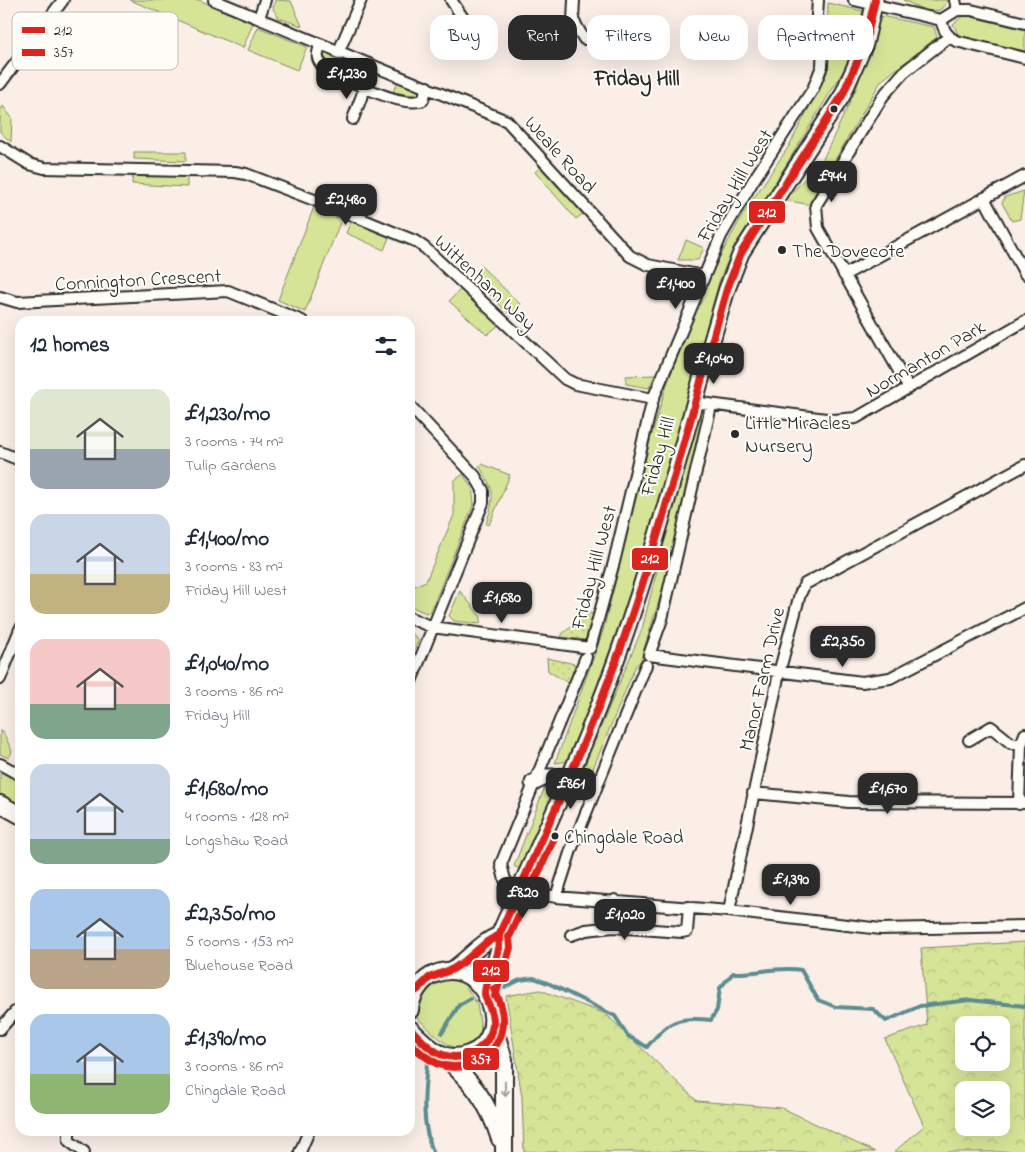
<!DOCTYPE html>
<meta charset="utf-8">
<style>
body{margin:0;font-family:"Indie Flower",sans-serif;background:#f2f2f3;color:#1f2937;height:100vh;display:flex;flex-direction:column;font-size:19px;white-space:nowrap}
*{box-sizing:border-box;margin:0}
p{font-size:16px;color:#747a83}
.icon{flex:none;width:28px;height:28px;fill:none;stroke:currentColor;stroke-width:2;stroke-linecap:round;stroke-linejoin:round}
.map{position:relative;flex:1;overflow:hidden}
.side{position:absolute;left:15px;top:316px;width:400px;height:820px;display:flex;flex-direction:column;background:#fff;border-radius:15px;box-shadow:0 5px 20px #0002}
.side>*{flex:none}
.hud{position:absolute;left:430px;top:15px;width:475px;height:45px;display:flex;gap:10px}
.controls{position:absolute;left:955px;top:1016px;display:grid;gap:10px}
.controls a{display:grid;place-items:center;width:55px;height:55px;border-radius:10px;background:#fff;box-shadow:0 5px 20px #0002;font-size:25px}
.price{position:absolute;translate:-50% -42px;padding:0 11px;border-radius:10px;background:#2b2b2b;color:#fff;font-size:16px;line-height:32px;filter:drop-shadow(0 1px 2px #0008)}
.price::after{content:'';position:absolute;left:50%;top:30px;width:15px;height:11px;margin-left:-8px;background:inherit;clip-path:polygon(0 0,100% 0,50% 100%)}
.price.selected{background:#222;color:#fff}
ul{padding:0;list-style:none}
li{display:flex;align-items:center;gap:15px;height:125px;padding:0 15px}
li span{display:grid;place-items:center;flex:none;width:140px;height:100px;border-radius:15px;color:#555}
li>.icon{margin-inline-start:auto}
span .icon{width:60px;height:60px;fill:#fffc;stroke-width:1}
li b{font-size:21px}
h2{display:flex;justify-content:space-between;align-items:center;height:60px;padding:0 15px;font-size:21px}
.chip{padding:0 18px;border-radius:15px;background:#fff;box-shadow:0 5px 20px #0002;font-size:18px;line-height:45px}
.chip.selected{background:#2b2b2b;color:#fff}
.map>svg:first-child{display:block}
</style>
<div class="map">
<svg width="1025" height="1152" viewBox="0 0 1025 1152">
<defs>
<pattern id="forest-crowns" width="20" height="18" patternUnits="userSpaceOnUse" patternTransform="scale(1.25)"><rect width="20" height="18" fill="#d6e497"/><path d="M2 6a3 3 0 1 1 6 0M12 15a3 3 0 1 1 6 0" fill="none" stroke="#b8c482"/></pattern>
<pattern id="park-dots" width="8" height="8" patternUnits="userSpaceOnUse" patternTransform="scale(1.25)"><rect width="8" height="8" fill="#d6e497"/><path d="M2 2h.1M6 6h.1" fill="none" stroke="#b8c482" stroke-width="1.8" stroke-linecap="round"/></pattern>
</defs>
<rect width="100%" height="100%" fill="#faeee7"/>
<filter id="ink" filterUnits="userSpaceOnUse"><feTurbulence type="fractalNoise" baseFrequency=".02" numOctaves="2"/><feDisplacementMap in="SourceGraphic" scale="10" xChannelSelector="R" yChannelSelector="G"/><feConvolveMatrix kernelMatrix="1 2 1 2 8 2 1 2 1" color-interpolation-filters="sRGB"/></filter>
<g filter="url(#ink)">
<path fill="#d6e497" stroke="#808861" d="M130,0H199L253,23L243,48Z
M275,0L291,1L302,26L279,18L273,9Z
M903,0H948V1L940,10L926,11Z
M828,3L863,11L850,60L728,260L719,282L647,548L617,647L571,761L555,763L603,631L651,437L667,384L708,279L743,214L789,146L827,73Z
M964,15L1025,30V51L959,36L953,24Z
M881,16L934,27L937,37L881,81L815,194L811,205L785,200L823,159L856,89Z
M258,27L307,47L297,70L248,50Z
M327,51L347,60L342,71L323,58Z
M399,79L424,88L419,96L393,92Z
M3,106L12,118L11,142L0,132V112Z
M134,152H186V161L134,159Z
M544,163L588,210L576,219L535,172Z
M133,173L187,174V187L132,184Z
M1024,191L1020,219L1012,221L1002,203L1005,197Z
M314,207L341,220L305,312L278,300Z
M352,219L390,235L384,250L346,233Z
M686,240L704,248L698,260H678Z
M481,266L521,305L510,315L472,277Z
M667,275L688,282L682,303L660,291Z
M462,288L500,324L487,335L449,301Z
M655,375L649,388L626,384V376Z
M698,410L704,412L666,578L640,662L636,665L582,795L574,791L642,629Z
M482,464L510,475L489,525L486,524C495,496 495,490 479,466Z
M463,474L472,488L474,503L431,611L426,613L410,606V588L426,581L454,515V481Z
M460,591L481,617L480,624L454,621L449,616Z
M410,632L419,640L413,653L410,651Z
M0,731L3,732L12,751L9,758L0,754Z
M0,771L20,782V807L0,795Z
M563,783L523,871L514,866L546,784Z
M449,979H461L477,1004L482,1035C459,1066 438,1036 417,1018V1007L425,989Z"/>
<path fill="url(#forest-crowns)" stroke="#808861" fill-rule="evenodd" d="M1025,942V1152H894L924,1126L885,1039L927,1025L921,948ZM964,1025H1001V1062H964ZM964,1090H1001V1128H964Z
M540,990L606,1014L697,1101L782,1108L875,1152H524L522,1097L506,996Z"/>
<path fill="url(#park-dots)" stroke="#808861" d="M590,613L596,614L585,640L561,637L563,633Z
M547,658L575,664L570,684L548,671Z"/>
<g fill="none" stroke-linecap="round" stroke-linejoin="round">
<path stroke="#5c8c90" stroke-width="4" d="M501,989L520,980L534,978L550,984L615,1016L628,1036L647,1047C668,1021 678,1016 711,1020L717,1010L720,988L733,973C757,974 778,966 801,970L818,1000L836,1007L873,1009L886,1021L920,1006L970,1000L1025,1006
M442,1033L459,1005L470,999
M427,1064C424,1094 421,1123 433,1152"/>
<g stroke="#2b2b2b" stroke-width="14">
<path id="street" d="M214,0L507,121L630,256L648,265L703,276
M451,0L465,21
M574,0L573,20L584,39L621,40
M854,0L941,20
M955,0L957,10
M259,18L265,0
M941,20C944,31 947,36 956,41L1025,58
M941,20L957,10H971L1025,23
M320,45C317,55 316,59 323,66C344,78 400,109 423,100L427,87
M338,53L361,0
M0,84L63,0
M353,119L364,90
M0,146L29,164L44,168L235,172L246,174L330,206L415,241L425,248L565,379L575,384L653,399
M984,198L1025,274
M844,275L1025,176
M0,297L17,302L228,291L302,321
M908,387L818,228L816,205L883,96L904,72L949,37
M693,402L834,420L856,418L1025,321
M410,406L475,476L483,490V503L410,684
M711,406L662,619L649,655L862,682L890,678L1025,608
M0,452L20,460
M410,618L432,627L590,648L614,562L653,399L721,236L753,181L813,89L822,66L823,44L817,16L818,0
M586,657L501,864L505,880L511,886L521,890L556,897L729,911L881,929L1025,926
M0,679L20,629
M969,740L991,727L1011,743L1021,745
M0,764L20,775
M753,793L849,802L1025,803
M1019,804L1021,745L1025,734
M556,897L571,850L646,665
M729,911L779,673L800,594L805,584L1025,465
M613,927L682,932L687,931L689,907
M571,935L586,930L613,927L615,900
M0,1029L15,1012L20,1011
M69,1131V1141L84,1152
M300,1152L309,1131"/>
</g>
<g stroke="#2b2b2b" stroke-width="19">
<path id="secondary" d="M533,783L545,777H569
M453,969C469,958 482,941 499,935
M485,993L500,946L499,935C541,840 586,746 620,649C662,531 691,409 727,289L741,253L842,96L865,44L875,0"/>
</g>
<g stroke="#2b2b2b" stroke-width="20">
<path id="primary" d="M0,804L20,815
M410,1010C411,996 421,979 435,974C485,954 516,1038 469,1054C461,1057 451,1058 443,1055C430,1050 420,1038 410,1029
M493,1024L504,1060V1152
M442,1054C472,1083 487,1098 500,1139"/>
</g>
<use href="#street" stroke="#fdfcf7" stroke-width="10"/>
<use href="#secondary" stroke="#fdfcf7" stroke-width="15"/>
<use href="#primary" stroke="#fdfcf7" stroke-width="16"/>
<g stroke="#fdfcf7" stroke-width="11">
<path id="bus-1" d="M410,991L417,990L429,978L453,969L465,961L487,942L499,935L505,922
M410,1029C420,1038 430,1051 443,1055C465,1062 492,1047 493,1023C494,1012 487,1004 485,994C484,981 501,956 499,935C541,841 585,747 620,650C662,532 692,410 727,289L741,253L842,96L865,44L875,0"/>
</g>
<g stroke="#fdfcf7" stroke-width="11">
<path id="bus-2" d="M495,996L510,948L509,937L555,836
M410,1043C418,1051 427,1059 438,1064C467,1075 502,1054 503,1023C504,1011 499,1000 494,989"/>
</g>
<use href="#bus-1" stroke="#dc241f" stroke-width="8"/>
<use href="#bus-2" stroke="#dc241f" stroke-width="8"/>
</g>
<defs><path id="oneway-shaft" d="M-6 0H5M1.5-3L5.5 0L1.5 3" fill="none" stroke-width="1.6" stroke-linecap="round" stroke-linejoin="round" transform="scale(1.25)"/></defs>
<use stroke="#9e9e9b" href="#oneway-shaft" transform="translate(505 1089) rotate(89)"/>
</g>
<g fill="#2b2b2b" stroke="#fdfcf7" stroke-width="2">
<circle cx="834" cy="109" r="4.5"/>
<circle cx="782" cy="250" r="5"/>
<circle cx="735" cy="434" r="5"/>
<circle cx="555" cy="836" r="4.5"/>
</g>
<g text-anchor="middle" stroke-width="4" stroke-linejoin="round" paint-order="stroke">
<g font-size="19" fill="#2b2b2b" stroke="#fdfcf7" text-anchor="start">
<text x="564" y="843">Chingdale Road</text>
</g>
<g font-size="20" fill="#2b2b2b" stroke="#fdfcf7">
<text transform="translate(561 154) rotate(48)" y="7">Weale Road</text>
<text transform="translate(734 185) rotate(-59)" y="7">Friday Hill West</text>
<text transform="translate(138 279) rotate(-3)" y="7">Connington Crescent</text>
<text transform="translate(486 282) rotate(43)" y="7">Wittenham Way</text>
<text transform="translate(925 358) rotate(-30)" y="7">Normanton Park</text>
<text transform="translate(657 456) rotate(-74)" y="7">Friday Hill</text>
<text transform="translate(593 567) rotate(-75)" y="7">Friday Hill West</text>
<text transform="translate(761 679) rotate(-77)" y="7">Manor Farm Drive</text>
</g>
<g font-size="20" fill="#2b2b2b" stroke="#fdfcf7" text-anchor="start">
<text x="792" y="257">The Dovecote</text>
<text x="745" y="429">Little Miracles<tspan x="745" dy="23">Nursery</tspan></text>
</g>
<g font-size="21" font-weight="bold" fill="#2b2b2b" stroke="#fdfcf7">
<text x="637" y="85">Friday Hill</text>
</g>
</g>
<rect x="12" y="12" width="166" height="58" rx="8" fill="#fdfcf7" stroke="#bebdba" stroke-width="1"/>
<rect x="22" y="27" width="23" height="6" fill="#dc241f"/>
<rect x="22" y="49" width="23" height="7" fill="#dc241f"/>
<g font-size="14" fill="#2b2b2b">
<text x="54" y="35">212</text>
<text x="54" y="57">357</text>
</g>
<g stroke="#fdfcf7" stroke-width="2">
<rect x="748" y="200" width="38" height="24" rx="5" fill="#dc241f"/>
<rect x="631" y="547" width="38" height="24" rx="5" fill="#dc241f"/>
<rect x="472" y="959" width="38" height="24" rx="5" fill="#dc241f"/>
<rect x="462" y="1047" width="38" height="24" rx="5" fill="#dc241f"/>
</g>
<g font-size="14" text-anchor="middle" font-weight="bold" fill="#fff">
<text x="767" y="217">212</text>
<text x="650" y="563">212</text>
<text x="491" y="975">212</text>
<text x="481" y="1064">357</text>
</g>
</svg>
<div class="controls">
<a><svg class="icon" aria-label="locate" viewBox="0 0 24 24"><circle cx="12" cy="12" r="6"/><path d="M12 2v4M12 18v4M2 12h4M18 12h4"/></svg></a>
<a><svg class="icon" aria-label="layers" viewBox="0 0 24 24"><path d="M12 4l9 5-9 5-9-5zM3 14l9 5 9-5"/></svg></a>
</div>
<b class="price selected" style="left:347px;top:100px">£1,230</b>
<b class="price" style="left:832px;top:203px">£944</b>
<b class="price" style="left:346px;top:226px">£2,480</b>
<b class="price" style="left:676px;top:310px">£1,400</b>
<b class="price" style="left:714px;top:385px">£1,040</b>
<b class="price" style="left:502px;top:624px">£1,680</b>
<b class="price" style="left:843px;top:668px">£2,350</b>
<b class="price" style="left:571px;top:810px">£861</b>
<b class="price" style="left:888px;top:815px">£1,670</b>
<b class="price" style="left:791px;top:906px">£1,390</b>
<b class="price" style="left:523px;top:919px">£820</b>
<b class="price" style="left:625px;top:941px">£1,020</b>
<div class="hud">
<a class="chip">Buy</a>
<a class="chip selected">Rent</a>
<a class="chip">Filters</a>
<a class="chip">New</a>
<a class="chip">Apartment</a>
</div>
<section class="side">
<h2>12 homes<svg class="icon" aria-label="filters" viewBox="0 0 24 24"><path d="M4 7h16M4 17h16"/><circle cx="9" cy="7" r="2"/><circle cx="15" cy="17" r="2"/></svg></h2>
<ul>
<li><span style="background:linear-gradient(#dfe7d0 60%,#9aa5b1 0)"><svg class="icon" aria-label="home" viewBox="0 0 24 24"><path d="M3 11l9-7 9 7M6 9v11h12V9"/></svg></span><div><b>£1,230/mo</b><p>3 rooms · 74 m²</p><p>Tulip Gardens</p></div></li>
<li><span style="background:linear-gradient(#c9d6e8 60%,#c2b280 0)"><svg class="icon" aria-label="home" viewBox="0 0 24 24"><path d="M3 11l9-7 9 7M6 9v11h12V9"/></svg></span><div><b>£1,400/mo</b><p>3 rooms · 83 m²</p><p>Friday Hill West</p></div></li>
<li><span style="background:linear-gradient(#f6c9c9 65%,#7fa58c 0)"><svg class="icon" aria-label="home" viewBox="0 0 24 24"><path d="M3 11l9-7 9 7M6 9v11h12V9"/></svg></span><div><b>£1,040/mo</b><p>3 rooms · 86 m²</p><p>Friday Hill</p></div></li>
<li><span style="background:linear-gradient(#c9d6e8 75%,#7fa58c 0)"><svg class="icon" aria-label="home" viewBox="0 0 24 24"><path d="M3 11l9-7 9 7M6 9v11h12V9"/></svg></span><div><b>£1,680/mo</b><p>4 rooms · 128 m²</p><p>Longshaw Road</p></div></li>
<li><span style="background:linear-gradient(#a9c7e8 60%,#b9a48a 0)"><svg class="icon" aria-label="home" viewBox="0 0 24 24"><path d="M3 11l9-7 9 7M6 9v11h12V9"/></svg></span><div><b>£2,350/mo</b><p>5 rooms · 153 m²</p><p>Bluehouse Road</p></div></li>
<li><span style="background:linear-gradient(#a9c7e8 60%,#8fb573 0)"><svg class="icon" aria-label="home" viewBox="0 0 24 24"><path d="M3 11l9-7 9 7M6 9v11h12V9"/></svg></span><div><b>£1,390/mo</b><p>3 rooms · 86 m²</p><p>Chingdale Road</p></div></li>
</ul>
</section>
</div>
